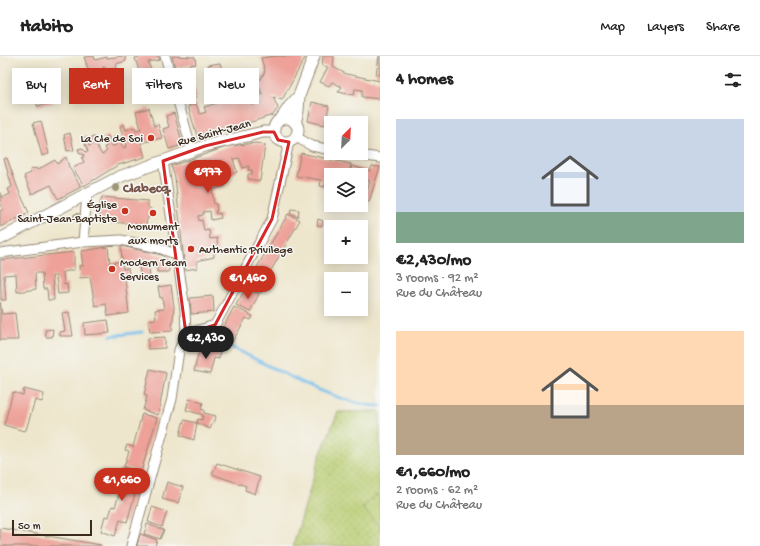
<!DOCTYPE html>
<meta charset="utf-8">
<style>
body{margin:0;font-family:"Gochi Hand",sans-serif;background:#f6f6f6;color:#222;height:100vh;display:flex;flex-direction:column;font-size:15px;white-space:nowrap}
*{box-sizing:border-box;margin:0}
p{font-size:13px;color:#767676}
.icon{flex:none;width:22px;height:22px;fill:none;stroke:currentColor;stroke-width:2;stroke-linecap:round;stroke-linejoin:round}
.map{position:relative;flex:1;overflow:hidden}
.details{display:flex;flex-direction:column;background:#fff;width:380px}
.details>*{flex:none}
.banner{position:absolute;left:12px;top:12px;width:308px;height:36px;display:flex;gap:8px}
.needle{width:26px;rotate:24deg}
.controls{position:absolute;left:324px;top:60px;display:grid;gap:8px}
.controls a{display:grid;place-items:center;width:44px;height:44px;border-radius:0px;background:#fff;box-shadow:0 2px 10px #0003;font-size:20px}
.scale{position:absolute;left:12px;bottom:10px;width:80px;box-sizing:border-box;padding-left:4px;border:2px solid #3b2a1e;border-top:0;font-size:11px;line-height:14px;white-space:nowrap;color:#3b2a1e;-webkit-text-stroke:3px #f6f6f2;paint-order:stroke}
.price{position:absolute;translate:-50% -34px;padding:0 9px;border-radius:14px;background:#c8321e;color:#fff;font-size:13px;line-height:26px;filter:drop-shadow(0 1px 2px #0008)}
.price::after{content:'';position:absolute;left:50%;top:24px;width:12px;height:9px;margin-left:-6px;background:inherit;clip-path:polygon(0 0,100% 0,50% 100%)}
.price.on{background:#222;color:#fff}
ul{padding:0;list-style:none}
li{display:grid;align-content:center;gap:8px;height:212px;padding:0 16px}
li span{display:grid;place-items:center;height:124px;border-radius:0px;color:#555}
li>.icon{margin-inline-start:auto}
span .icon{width:72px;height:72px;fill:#fffc;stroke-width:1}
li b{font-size:17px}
h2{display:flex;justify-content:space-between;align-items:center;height:48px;padding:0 16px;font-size:17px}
.pill{padding:0 14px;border-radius:0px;background:#fff;box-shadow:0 2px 10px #0003;font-size:14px;line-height:36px}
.pill.on{background:#c8321e;color:#fff}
header{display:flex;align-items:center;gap:24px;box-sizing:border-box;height:56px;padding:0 20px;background:#fff;border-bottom:1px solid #e0e0e0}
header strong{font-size:19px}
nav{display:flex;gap:22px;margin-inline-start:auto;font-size:14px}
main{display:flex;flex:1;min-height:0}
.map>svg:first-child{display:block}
</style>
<header>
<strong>Habito</strong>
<nav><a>Map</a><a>Layers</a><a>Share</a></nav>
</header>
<main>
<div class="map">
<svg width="380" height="490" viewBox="0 0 380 490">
<defs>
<pattern id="green-dots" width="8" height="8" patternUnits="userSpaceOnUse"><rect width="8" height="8" fill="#b8cc70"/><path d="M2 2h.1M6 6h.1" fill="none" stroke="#9faf61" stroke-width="1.8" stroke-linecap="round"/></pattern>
</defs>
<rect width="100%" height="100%" fill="#f6f6f2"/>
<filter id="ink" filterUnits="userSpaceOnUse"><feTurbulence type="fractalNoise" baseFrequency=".025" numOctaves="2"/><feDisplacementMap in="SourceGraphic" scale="8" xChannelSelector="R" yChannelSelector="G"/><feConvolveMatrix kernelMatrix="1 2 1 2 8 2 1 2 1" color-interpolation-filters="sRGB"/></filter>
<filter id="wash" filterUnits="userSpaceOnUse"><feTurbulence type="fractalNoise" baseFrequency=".012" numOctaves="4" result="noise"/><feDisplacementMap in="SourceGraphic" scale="16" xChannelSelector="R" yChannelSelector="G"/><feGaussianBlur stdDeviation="0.9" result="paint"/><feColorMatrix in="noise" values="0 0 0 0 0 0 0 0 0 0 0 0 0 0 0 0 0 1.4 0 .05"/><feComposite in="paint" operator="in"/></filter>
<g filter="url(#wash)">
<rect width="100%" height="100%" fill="#eee6cc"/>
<path fill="url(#green-dots)" stroke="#7a7b47" d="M380,355V490H293L320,399L338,356Z"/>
<path fill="#b8cc70" stroke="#7a7b47" d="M376,439L380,443V471L362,452Z"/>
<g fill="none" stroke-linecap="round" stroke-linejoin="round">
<path stroke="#73bdec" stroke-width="3" d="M111,280L142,276
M231,291C271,310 336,349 380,350"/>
</g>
<g id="blocks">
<path fill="#eda198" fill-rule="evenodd" d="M94,0L95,4L107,1V2L125,0L126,5L116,8L117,12L106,14L105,11H103L104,15L90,19L84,1Z
M143,0H158L160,4L148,6L151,14L148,15L149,20L151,24H153L156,32L145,34L135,2Z
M172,0L195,1L196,8L175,12Z
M276,0H306L282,44L273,41L278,52L273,59L198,83L188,50L196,48L200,58L206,56L204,51L217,47L208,9L220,7L232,44L243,42L242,39L244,38L245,42L249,41L252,49L260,46L258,39L262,38L259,30L256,31L255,25L261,23L265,15L261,2Z
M323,0H334L333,11L346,18L380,25V43L362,41V34L355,33L354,39L338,36L342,31L332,26L329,30L320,26L328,11L322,10Z
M379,0H380V19H376Z
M191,23L197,41L186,44L180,27Z
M51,40L53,47L37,50V47Z
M312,46L329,50L325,69L308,65Z
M149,52L154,70L158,68L162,82L141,87L145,101L118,109L84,130L73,112L84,106L82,102L84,100L83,98H80L78,93L82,92L86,96H88L83,82L87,81L89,90L92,89L90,82L95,81L98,92L102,99L107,95L104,91L107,90L103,82L108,80L112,90L116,89L113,82L118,80L123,92L126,91L120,70L124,68L126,74L135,71L136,74L141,73L136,56Z
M174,57L183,89L169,93L163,73L169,71L166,60Z
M41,65L49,98L42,100L33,67Z
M70,77L74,94L67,95L64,79Z
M256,87L265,89L260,125L248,123V118H252V114H248L249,110L243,112L239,102L233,103L237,116L222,121L225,130L212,134L214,148H216L217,155H215L216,158L220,157L221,162L211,164L210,155L203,156V159L198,160L199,165L202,164L204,175L209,174L210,183L217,182L218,196H214V201L197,205V212L185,214L175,121L171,110L229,90ZM212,111L215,117L209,119L211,125L203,127L199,116Z
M301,97L351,108L349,119H331V132L320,130L321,124L296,120Z
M66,101L69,111L81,131L58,143L51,129L32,138L24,120L31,117L30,114L36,112L37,114L55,104L57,108Z
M7,102L18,133L29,157L0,171V155L3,153L0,149V136L2,142L10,138L8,133L12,131L4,103Z
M352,110L370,115L372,110L380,111L369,146L365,145L370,125L368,124L364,135L361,134V119H349Z
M102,141L148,145V151L152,154V158L147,163L146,169L99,165L100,159L98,157Z
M291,153L299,154L298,161L290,157Z
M288,158L300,164L269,218L261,237L246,230Z
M318,163L323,165L322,170L317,169Z
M121,190L162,199L168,205L169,216H157V211H149L150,221L141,223L139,210L122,206L123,213L128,212L130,222L125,223L129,257L108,260L106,248L95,250L90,221L80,222L79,210H83L81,195L108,191L110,207L122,205Z
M74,196V214L63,216L64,229L67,228L68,237L58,238L56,220H52L54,244H48L47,233H43L42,217H35L36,233L17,236L16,218L4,219L6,244H1L0,204Z
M171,229L174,251L172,275L150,276L148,264L156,263L155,254L164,253L162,241L160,242L158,231Z
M246,232L259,238L250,256L236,249Z
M213,240L214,256L191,258L190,242Z
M0,246L2,258L15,257L18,284H0Z
M234,251L253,260L251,264L246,262L231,288L218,281Z
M69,256L73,280H60V276L65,275L62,257Z
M108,264L110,277L85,279L84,267Z
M53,273L52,281H46L45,274Z
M165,281V292L148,293V282Z
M205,291L220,294L219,303L214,302L210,318L194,315L198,299Z
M150,313L166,317L158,359L143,354L147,340L144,339Z
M24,333L44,338L42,346L35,344L26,374L24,375L4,369L13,336L23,339Z
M189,343L203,347L201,353L204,354V357L216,360L210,373L197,367L194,384L180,379L184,364L197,367L198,363L202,364L203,359L186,354Z
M142,358L157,362L141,416L124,411L129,395L125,394L127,389L133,391Z
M217,407L260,421L255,438L245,434L246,430L212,418Z
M121,412L141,417L127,466L120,464L115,480L101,475L105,460L109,461L112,450L115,451L124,422L119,421Z
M167,426L183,431L178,447L162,443Z
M152,451L167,456L162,471L148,466Z
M147,468L164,474L160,483L144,478Z
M0,472L101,489V490H0Z
M140,478L157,484L155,490H137Z"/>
</g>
</g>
<g filter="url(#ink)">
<use href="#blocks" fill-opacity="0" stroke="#948875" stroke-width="1"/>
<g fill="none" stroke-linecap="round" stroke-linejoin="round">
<g stroke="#948875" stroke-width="11">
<path id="minor" d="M165,0L192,94
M296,81L312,90L331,94
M345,97L380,102
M83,186L87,138
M0,197L83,186L121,184L159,192L175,198
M186,278L215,269L272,163L289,86
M131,490L172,343L179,294L186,278L185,253L163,105"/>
</g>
<g stroke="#948875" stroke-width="13">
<path id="tertiary" d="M274 74a12 12 0 1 1 24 0a12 12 0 1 1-24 0Z
M281,63L289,51L299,40
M295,67L298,55L299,40L314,0
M0,183L119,121L205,90L263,76H274"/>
</g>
<use href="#minor" stroke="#fff" stroke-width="9"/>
<use href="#tertiary" stroke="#fff" stroke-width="11"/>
</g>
<g fill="#9d9577">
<circle cx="116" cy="132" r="4"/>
<circle cx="77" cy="161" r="4"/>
</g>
</g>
<path fill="none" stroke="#d62828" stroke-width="3" stroke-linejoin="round" d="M263,76H274L278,84L289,86L272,163L215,269L186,278L163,105L205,90Z"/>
<g fill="#c8321e" stroke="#f6f6f2" stroke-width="1.5">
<circle cx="151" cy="82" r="4"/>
<circle cx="125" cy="155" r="4"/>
<circle cx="153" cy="157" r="4"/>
<circle cx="191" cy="193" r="4"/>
<circle cx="112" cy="213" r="4"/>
</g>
<g text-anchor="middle" stroke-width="3" stroke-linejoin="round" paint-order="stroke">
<g font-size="12" fill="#3b2a1e" stroke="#f6f6f2">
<text transform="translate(214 76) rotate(-15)" y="4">Rue Saint-Jean</text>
</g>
<g font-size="12" fill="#3b2a1e" stroke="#f6f6f2" text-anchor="end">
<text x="143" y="86">La Cle de Soi</text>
<text x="117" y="152">Église<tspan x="117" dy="14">Saint-Jean-Baptiste</tspan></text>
<text x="153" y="174" text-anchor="middle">Monument<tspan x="153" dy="14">aux morts</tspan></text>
<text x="199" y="197" text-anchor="start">Authentic Privilege</text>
<text x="120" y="210" text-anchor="start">Modern Team<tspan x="120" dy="14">Services</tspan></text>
</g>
<g font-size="14" font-weight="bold" fill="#795449" stroke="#f6f6f2">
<text x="146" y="136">Clabecq</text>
</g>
</g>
</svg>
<div class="controls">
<a><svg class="needle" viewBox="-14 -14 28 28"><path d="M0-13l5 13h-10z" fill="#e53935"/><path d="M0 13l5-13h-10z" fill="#767676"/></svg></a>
<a><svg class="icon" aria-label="layers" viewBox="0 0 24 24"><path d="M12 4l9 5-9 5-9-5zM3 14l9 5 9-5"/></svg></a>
<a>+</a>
<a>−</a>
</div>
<div class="scale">50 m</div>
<b class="price" style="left:208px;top:138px">€977</b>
<b class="price" style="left:248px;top:244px">€1,460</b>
<b class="price on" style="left:206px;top:304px">€2,430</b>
<b class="price" style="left:122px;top:446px">€1,660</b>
<div class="banner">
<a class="pill">Buy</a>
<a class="pill on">Rent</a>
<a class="pill">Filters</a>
<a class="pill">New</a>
</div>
</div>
<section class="details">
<h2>4 homes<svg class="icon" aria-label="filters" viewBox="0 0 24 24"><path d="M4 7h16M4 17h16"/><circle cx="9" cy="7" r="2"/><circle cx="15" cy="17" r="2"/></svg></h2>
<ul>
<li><span style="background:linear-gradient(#c9d6e8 75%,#7fa58c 0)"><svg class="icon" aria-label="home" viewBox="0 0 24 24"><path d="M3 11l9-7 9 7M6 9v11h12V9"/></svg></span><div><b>€2,430/mo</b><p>3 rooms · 92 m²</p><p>Rue du Château</p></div></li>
<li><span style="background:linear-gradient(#ffd9b3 60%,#b9a48a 0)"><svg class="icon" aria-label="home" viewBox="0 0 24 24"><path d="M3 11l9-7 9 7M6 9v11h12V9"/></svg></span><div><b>€1,660/mo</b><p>2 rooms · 62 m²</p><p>Rue du Château</p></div></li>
</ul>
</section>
</main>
